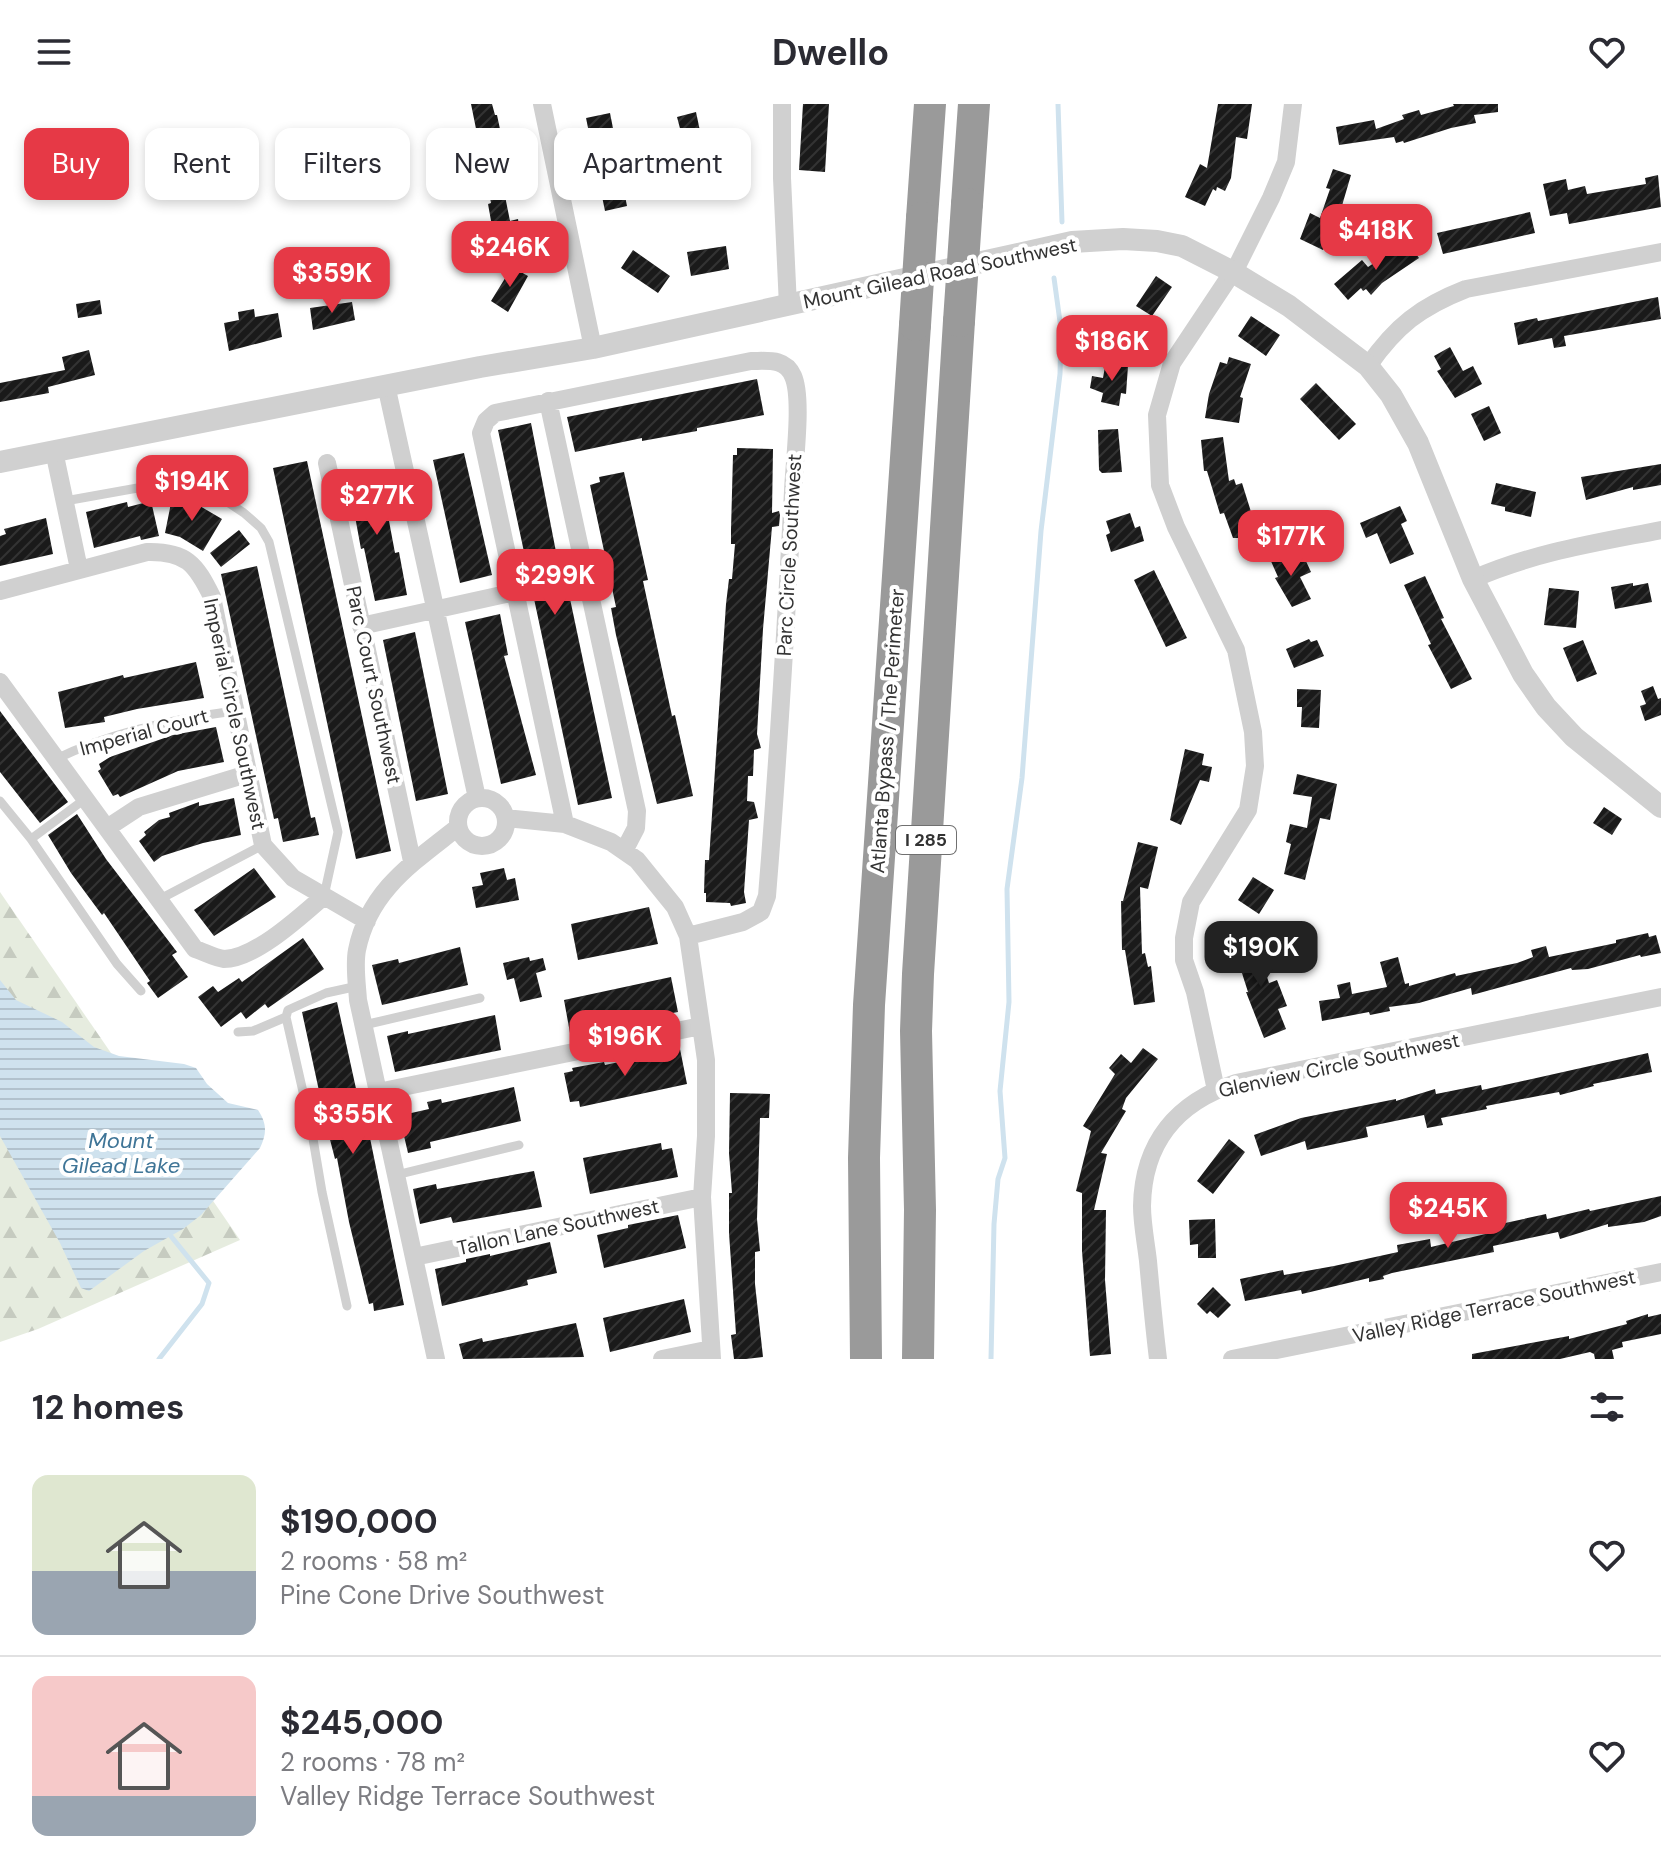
<!DOCTYPE html>
<meta charset="utf-8">
<style>
body{margin:0;font-family:"DM Sans",sans-serif;background:#f2f2f3;color:#2b2b33;height:100vh;display:flex;flex-direction:column;font-size:30px;white-space:nowrap}
*{box-sizing:border-box;margin:0}
p{font-size:26px;color:#7c7c81}
.icon{flex:none;width:44px;height:44px;fill:none;stroke:currentColor;stroke-width:2;stroke-linecap:round;stroke-linejoin:round}
.map{position:relative;height:1255px;overflow:hidden}
.drawer{display:flex;flex-direction:column;background:#fff;flex:1}
.drawer>*{flex:none}
.banner{position:absolute;left:24px;top:24px;width:800px;height:72px;display:flex;gap:16px}
.price{position:absolute;translate:-50% -68px;padding:0 18px;border-radius:16px;background:#e63946;color:#fff;font-size:26px;line-height:52px;filter:drop-shadow(0 2px 4px #0008)}
.price::after{content:'';position:absolute;left:50%;top:48px;width:24px;height:18px;margin-left:-12px;background:inherit;clip-path:polygon(0 0,100% 0,50% 100%)}
.price.on{background:#222;color:#fff}
ul{padding:0;list-style:none}
li{display:flex;align-items:center;gap:24px;height:200px;padding:0 32px}
li+li{border-top:2px solid #e1e1e2}
li span{display:grid;place-items:center;flex:none;width:224px;height:160px;border-radius:16px;color:#555}
li>.icon{margin-inline-start:auto}
span .icon{width:96px;height:96px;fill:#fffc;stroke-width:1}
li b{font-size:34px}
h2{display:flex;justify-content:space-between;align-items:center;height:96px;padding:0 32px;font-size:34px}
.chip{padding:0 28px;border-radius:16px;background:#fff;box-shadow:0 4px 12px #0003;font-size:28px;line-height:72px}
.chip.on{background:#e63946;color:#fff}
header{display:flex;justify-content:space-between;align-items:center;height:104px;padding:0 32px;background:#fff;font-size:36px;font-weight:700}
.map>svg:first-child{display:block}
</style>
<header><svg class="icon" aria-label="menu" viewBox="0 0 24 24"><path d="M4 6h16M4 12h16M4 18h16"/></svg>Dwello<svg class="icon" aria-label="heart" viewBox="0 0 24 24"><path d="M12 20l-8-8c-3-5 5-10 8-4 3-6 11-1 8 4z"/></svg></header>
<div class="map">
<svg width="1661" height="1255" viewBox="0 0 1661 1255">
<defs>
<pattern id="forest-firs" width="22" height="20" patternUnits="userSpaceOnUse" patternTransform="scale(2)"><rect width="22" height="20" fill="#e6ecdf"/><path d="M5 1l3.5 6h-7zM16 11l3.5 6h-7z" fill="#c6cbc0"/></pattern>
<pattern id="water-rules" width="6" height="5" patternUnits="userSpaceOnUse" patternTransform="scale(2)"><rect width="6" height="5" fill="#cfe2ee"/><path d="M0 2.5h6" fill="none" stroke="#b2c2cd"/></pattern>
<pattern id="building-hatch" width="6" height="6" patternUnits="userSpaceOnUse" patternTransform="scale(2)"><rect width="6" height="6" fill="#1a1a1a"/><path d="M-1 1l2-2M0 6l6-6M5 7l2-2" fill="none" stroke="#333"/></pattern>
</defs>
<rect width="100%" height="100%" fill="#fff"/>
<path fill="url(#forest-firs)" d="M0,788L240,1136L38,1225L0,1238Z"/>
<path fill="url(#water-rules)" d="M0,876L16,896L62,918L94,943L119,952L184,960L196,964L207,980L228,999L258,1006C267,1020 267,1029 260,1044L201,1111L183,1125L144,1147L89,1187L81,1184L60,1139L0,1032Z"/>
<g fill="none" stroke-linecap="round" stroke-linejoin="round">
<path stroke="#cfe2ee" stroke-width="5" d="M1058,0L1062,118
M159,1255L202,1200L209,1179L170,1131
M991,1255L994,1120L998,1075L1005,1054L1000,987L1009,898L1007,785L1022,674L1041,427L1060,270L1061,225L1054,174"/>
</g>
<path fill="url(#building-hatch)" d="M471,0H492L495,11H497L507,58L504,59L508,81L503,82L510,117L518,115L521,134L495,139L488,100L491,99Z
M803,0H829L825,68L799,66Z
M1218,0H1252L1247,35L1236,33L1231,74L1225,87L1217,83L1216,87L1213,85L1205,102L1185,93L1200,60L1207,64Z
M1453,0H1498V8L1474,11L1476,19L1451,24L1404,39L1403,37L1396,39L1394,33L1339,41L1336,23L1374,16L1376,25L1404,15L1402,11L1419,6L1421,11L1454,2Z
M696,8L700,27L682,32L677,13Z
M610,9L621,65L626,64L628,76L622,77L627,102L605,107L586,14Z
M1333,65L1351,71L1336,122L1323,146L1300,135L1310,109L1320,114L1330,85L1326,84Z
M1658,71L1661,103L1569,120L1567,109L1550,112L1543,80L1566,75L1568,86L1585,82L1587,90L1646,80L1645,74Z
M1530,108L1535,129L1443,150L1437,129Z
M1407,137L1419,154L1382,179L1371,191L1366,185L1363,187L1361,184L1348,196L1334,180L1362,156L1368,163Z
M726,142L729,165L691,172L687,148Z
M633,146L670,172L658,189L621,164Z
M319,157L323,174L298,179L294,163Z
M512,163L528,172L508,208L491,197Z
M1156,172L1172,183L1152,212L1136,202Z
M1658,193L1661,215L1564,232L1566,242L1554,244L1552,234L1518,241L1514,219L1537,214L1538,217Z
M100,196L102,210L78,214L76,200Z
M352,198L355,216L313,226L310,204Z
M254,205L255,213L278,209L282,233L229,247L224,219L239,216L238,208Z
M1251,212L1280,231L1266,252L1238,232Z
M1450,243L1463,267L1473,262L1482,280L1455,294L1437,267L1441,265L1434,252Z
M89,246L95,271L48,283L49,289L0,298V279L65,266L62,253Z
M1229,253L1251,260L1240,293L1243,294L1239,319L1205,314L1209,290L1220,258L1227,260Z
M1106,257L1128,262L1126,290L1121,289L1119,302L1101,298L1103,289L1090,284L1092,272L1103,274Z
M757,275L764,311L697,324V327L642,337V334L575,348L567,313Z
M1316,279L1356,320L1339,336L1300,295Z
M1489,302L1501,329L1484,337L1471,310Z
M531,319L557,453L561,452L612,694L578,701L498,326Z
M1118,325L1122,368L1102,369L1099,366L1098,326Z
M1223,333L1229,377L1234,375L1236,381L1242,379L1252,411L1263,407L1270,425L1262,428L1264,434L1247,441L1244,434H1233L1224,409L1220,410L1207,367H1204L1201,336Z
M737,344L773,345L772,409L779,407L780,411L779,422L772,423L763,525L757,630L761,644L754,646L753,672H748L747,697L754,698L758,714L749,716L744,788L746,799L731,802L730,799L706,798V789H704L705,756H709L726,500L729,475H732L735,440H731V426L733,351H737Z
M464,349L492,471L460,479L433,356Z
M307,357L391,747L356,755L273,364Z
M1661,360V381L1633,386V383L1586,396L1581,373Z
M624,368L648,476L643,477L672,612L675,611L693,692L657,700L616,531L611,504L616,503L590,381L600,378L599,373Z
M380,369L395,449L399,448L407,491L375,497L364,444L361,445L348,374Z
M1496,379L1536,388L1531,413L1505,407V403L1491,400Z
M172,394L193,398L222,415L203,447L180,433L165,429Z
M151,397L159,432L141,436L140,432L94,444L86,408L127,398L128,403Z
M1400,402L1407,417L1401,420L1414,450L1390,460L1377,429L1366,434L1360,419Z
M1130,409L1135,424L1140,422L1144,437L1111,448L1106,431L1110,429L1106,417Z
M46,414L53,450L0,462V432L6,430L4,425Z
M239,426L250,440L221,463L210,449Z
M1288,446L1295,460L1305,455L1311,468L1300,473L1311,495L1292,503L1275,474L1278,473L1270,455Z
M257,462L311,714L315,713L319,731L283,738L278,714L274,715L221,470Z
M1154,466L1187,534L1166,543L1134,476Z
M1425,472L1444,514L1441,515L1472,575L1451,585L1428,541L1431,540L1404,481Z
M1633,479V482L1648,479L1652,498L1615,505L1611,483Z
M1549,484L1579,487L1576,524L1544,521Z
M500,510L508,551L504,552L536,671L501,680L465,518Z
M415,528L448,690L416,697L383,536Z
M1309,535L1311,538L1317,536L1324,552L1294,564L1286,545Z
M1583,536L1597,570L1577,578L1563,544Z
M196,558L204,594L137,605L104,613L105,618L65,624L58,588L123,571L124,574Z
M1653,582L1658,595L1661,594V611L1645,617L1640,602L1646,600L1641,587Z
M1297,585L1321,586L1319,624L1301,623L1302,603H1297Z
M0,607L68,698L40,719L0,668Z
M216,623L224,658L178,667L120,693L118,690L113,692L98,667L101,665L99,660L110,653L173,631Z
M1185,645L1204,650L1202,661L1212,663L1209,678L1200,676L1181,721L1170,716Z
M1297,670L1337,680L1330,716L1320,714L1305,776L1284,770L1291,740L1286,738L1290,720L1307,724L1312,693L1293,690Z
M234,694L241,731L203,739L162,752L154,758L139,737L146,731L144,728L159,716L170,713L169,709L199,698V702Z
M1604,703L1622,715L1612,731L1593,719Z
M77,710L106,755L177,848L172,851L188,873L158,894L147,879L150,877L104,809L102,811L71,769L48,731Z
M1138,738L1158,743L1148,785L1140,783L1142,850L1145,849L1148,863L1151,862L1155,898L1134,901L1125,846H1122L1121,797H1123Z
M254,764L276,793L214,832L194,806Z
M504,764L507,776L515,774L519,796L476,804L472,783L483,781L480,769Z
M1253,773L1274,786L1259,810L1238,796Z
M649,803L658,840L578,856L571,820Z
M1648,829L1649,833L1656,831L1661,849L1641,853L1640,851L1588,865L1572,866L1571,864L1472,891L1471,884L1419,899L1389,903L1390,907L1370,911L1369,908L1322,917L1319,897L1340,894L1337,881L1350,878L1352,890L1387,883L1380,858L1398,853L1405,880L1409,879V882L1455,869L1456,872L1517,859L1533,853L1531,846L1546,842L1549,853L1616,839V836Z
M303,834L324,865L268,904L265,900L246,915L241,908L221,923L198,893L213,882L218,888L239,874L242,878Z
M1254,834L1269,879L1277,876L1287,902L1278,905L1286,925L1264,934L1246,888H1248L1233,841Z
M460,843L468,881L382,901L372,861L398,855L399,859Z
M529,853L530,857L543,854L546,866L536,869L542,893L520,898L514,874L507,876L503,859Z
M671,873L678,908L570,929L564,896Z
M337,898L364,1021L373,1020L376,1033L370,1034L404,1201L374,1207L373,1199L369,1200L349,1118L337,1054L335,1055L327,1024L302,908Z
M495,911L501,946L395,968L387,932L408,927V930Z
M1143,944L1158,955L1126,994L1122,1005L1126,1007L1101,1049L1107,1050L1094,1106H1106L1105,1176L1111,1250L1090,1252L1082,1147V1089L1076,1087L1091,1027L1083,1022L1115,970L1109,964L1121,950L1131,959Z
M680,945L687,980L580,1003L579,997L570,998L564,969L573,967L572,964L604,958L605,961Z
M1648,949L1652,968L1593,980L1594,982L1560,991L1559,988L1486,1002L1487,1005L1441,1014L1443,1021L1427,1024L1424,1011L1366,1023L1368,1033L1307,1046L1305,1037L1261,1052L1254,1031L1301,1014L1396,995V997L1435,985L1436,990L1481,981L1482,986Z
M514,983L521,1017L430,1038L431,1044L408,1049L404,1032H400L397,1017L408,1013L407,1010L429,1005L427,998L441,995L442,999Z
M730,989L770,990L769,1014H760L757,1115L760,1147L755,1148V1180L763,1253L746,1255H734L731,1231L736,1230L729,1129V1089H732L729,1049Z
M1229,1035L1245,1048L1213,1090L1197,1077Z
M661,1039L662,1046L672,1044L678,1073L590,1090L583,1054Z
M534,1067L542,1103L453,1119L451,1113L420,1120L413,1085L436,1080L437,1085Z
M1661,1092V1112L1644,1118L1608,1123V1120L1560,1135L1558,1128L1493,1142L1494,1148L1392,1169L1383,1172L1384,1175L1369,1178V1174L1302,1190L1301,1186L1245,1197L1240,1175L1283,1166L1284,1171L1334,1162L1398,1148L1397,1141L1430,1135L1431,1143L1498,1127L1496,1121L1546,1110L1547,1115L1589,1105L1590,1107Z
M678,1111L686,1144L604,1164L597,1131L628,1124V1121Z
M1215,1115L1216,1154H1198V1140L1190,1141L1189,1116Z
M550,1138L557,1169L527,1176L528,1181L442,1202L435,1165L466,1158V1155L490,1150V1152Z
M1213,1183L1231,1201L1218,1214L1210,1207L1207,1210L1197,1200Z
M684,1195L691,1228L610,1248L603,1214Z
M1648,1210V1213L1661,1210V1230L1622,1238L1623,1243L1612,1246L1614,1255H1595L1594,1250L1590,1248L1560,1255H1472V1250L1569,1232V1235L1627,1220L1626,1217Z
M576,1219L584,1253L463,1255L459,1240L482,1234L483,1238Z"/>
<g fill="none" stroke-linecap="round" stroke-linejoin="round">
<path stroke="#d0d0d0" stroke-width="9" d="M65,397L171,378L208,385L244,409L261,424L269,438L338,728L324,792
M56,655C111,628 174,615 234,607
M85,695L31,735L117,860L141,887
M0,697L31,735
M160,795L263,741
M364,921L480,894
M238,928L253,927L286,913
M396,1071L519,1041
M347,1202L322,1088L311,1023L286,913L288,906L326,889L358,882"/>
<path stroke="#d0d0d0" stroke-width="18" d="M542,0L593,244
M782,0V74L788,202
M1368,262C1396,222 1420,203 1466,185L1661,148
M386,281L477,694
M548,297L637,707L636,724L624,747
M54,347L79,465
M327,359L412,757
M1473,475C1535,448 1595,439 1661,426
M0,487L147,448C186,447 196,460 212,493L263,741L293,774L367,817
M361,522L515,488
M0,578L195,845C204,848 215,854 224,855C255,855 302,811 324,792
M458 718a24 24 0 1 1 48 0a24 24 0 1 1-48 0Z
M506,714L565,720L611,738L637,756L675,803L688,832L706,956V1032L702,1093L712,1255
M565,720L481,329L486,317L495,309L751,257C768,257 785,254 793,272C803,294 794,360 793,387C786,522 778,657 767,792L761,808L743,818L688,832
M107,724L139,703L247,670
M1216,986L1195,888L1184,856V834L1191,798L1248,706L1255,662L1253,628L1236,546L1176,423L1160,381L1157,311L1172,259L1238,160L1271,94L1286,58L1293,0
M378,988L701,922
M414,1153L702,1093
M436,1255L358,896C357,880 354,861 357,846C369,786 414,758 458,723
M662,1255L711,1245
M1158,1255C1154,1222 1151,1190 1148,1157C1146,1139 1142,1120 1142,1102C1143,1039 1177,998 1236,979L1661,893
M1232,1255L1661,1168"/>
<path stroke="#d0d0d0" stroke-width="22" d="M0,358L480,263L593,244L1072,138L1123,135L1157,137L1182,142L1233,168L1289,202L1368,262L1391,291L1418,339L1473,475L1523,570L1546,603L1574,633L1661,703"/>
<path stroke="#9a9a9a" stroke-width="32" d="M967,100L974,0
M922,114L930,0
M866,1255L864,1054L869,901L915,221
M918,1255L920,1106L916,927L918,870L959,217"/>
<path stroke="#9a9a9a" stroke-width="32" d="M959,217L967,100
M915,221L922,114"/>
</g>
<g text-anchor="middle" stroke-width="8" stroke-linejoin="round" paint-order="stroke">
<rect fill="#fff" stroke="#707070" stroke-width="2" x="896" y="722" width="60" height="28" rx="6"/>
<g font-size="18" font-weight="bold" fill="#333">
<text x="926" y="742">I 285</text>
</g>
<g font-size="20" fill="#333" stroke="#fff">
<text transform="translate(940 169) rotate(-12)" y="7">Mount Gilead Road Southwest</text>
<text transform="translate(789 451) rotate(-87)" y="7">Parc Circle Southwest</text>
<text transform="translate(374 581) rotate(78)" y="7">Parc Court Southwest</text>
<text transform="translate(235 610) rotate(78)" y="7">Imperial Circle Southwest</text>
<text transform="translate(887 627) rotate(-86)" y="7">Atlanta Bypass / The Perimeter</text>
<text transform="translate(144 628) rotate(-15)" y="7">Imperial Court</text>
<text transform="translate(1339 961) rotate(-12)" y="7">Glenview Circle Southwest</text>
<text transform="translate(558 1123) rotate(-12)" y="7">Tallon Lane Southwest</text>
<text transform="translate(1494 1202) rotate(-12)" y="7">Valley Ridge Terrace Southwest</text>
</g>
<g font-size="22" font-style="italic" fill="#3f7597" stroke="#fff">
<text x="121" y="1044">Mount<tspan x="121" dy="25">Gilead Lake</tspan></text>
</g>
</g>
</svg>
<b class="price" style="left:1376px;top:168px">$418K</b>
<b class="price" style="left:510px;top:185px">$246K</b>
<b class="price" style="left:332px;top:211px">$359K</b>
<b class="price" style="left:1112px;top:279px">$186K</b>
<b class="price" style="left:192px;top:419px">$194K</b>
<b class="price" style="left:377px;top:433px">$277K</b>
<b class="price" style="left:1291px;top:474px">$177K</b>
<b class="price" style="left:555px;top:513px">$299K</b>
<b class="price on" style="left:1261px;top:885px">$190K</b>
<b class="price" style="left:625px;top:974px">$196K</b>
<b class="price" style="left:353px;top:1052px">$355K</b>
<b class="price" style="left:1448px;top:1146px">$245K</b>
<div class="banner">
<a class="chip on">Buy</a>
<a class="chip">Rent</a>
<a class="chip">Filters</a>
<a class="chip">New</a>
<a class="chip">Apartment</a>
</div>
</div>
<section class="drawer">
<h2>12 homes<svg class="icon" aria-label="filters" viewBox="0 0 24 24"><path d="M4 7h16M4 17h16"/><circle cx="9" cy="7" r="2"/><circle cx="15" cy="17" r="2"/></svg></h2>
<ul>
<li><span style="background:linear-gradient(#dfe7d0 60%,#9aa5b1 0)"><svg class="icon" aria-label="home" viewBox="0 0 24 24"><path d="M3 11l9-7 9 7M6 9v11h12V9"/></svg></span><div><b>$190,000</b><p>2 rooms · 58 m²</p><p>Pine Cone Drive Southwest</p></div><svg class="icon" aria-label="heart" viewBox="0 0 24 24"><path d="M12 20l-8-8c-3-5 5-10 8-4 3-6 11-1 8 4z"/></svg></li>
<li><span style="background:linear-gradient(#f6c9c9 75%,#9aa5b1 0)"><svg class="icon" aria-label="home" viewBox="0 0 24 24"><path d="M3 11l9-7 9 7M6 9v11h12V9"/></svg></span><div><b>$245,000</b><p>2 rooms · 78 m²</p><p>Valley Ridge Terrace Southwest</p></div><svg class="icon" aria-label="heart" viewBox="0 0 24 24"><path d="M12 20l-8-8c-3-5 5-10 8-4 3-6 11-1 8 4z"/></svg></li>
</ul>
</section>
